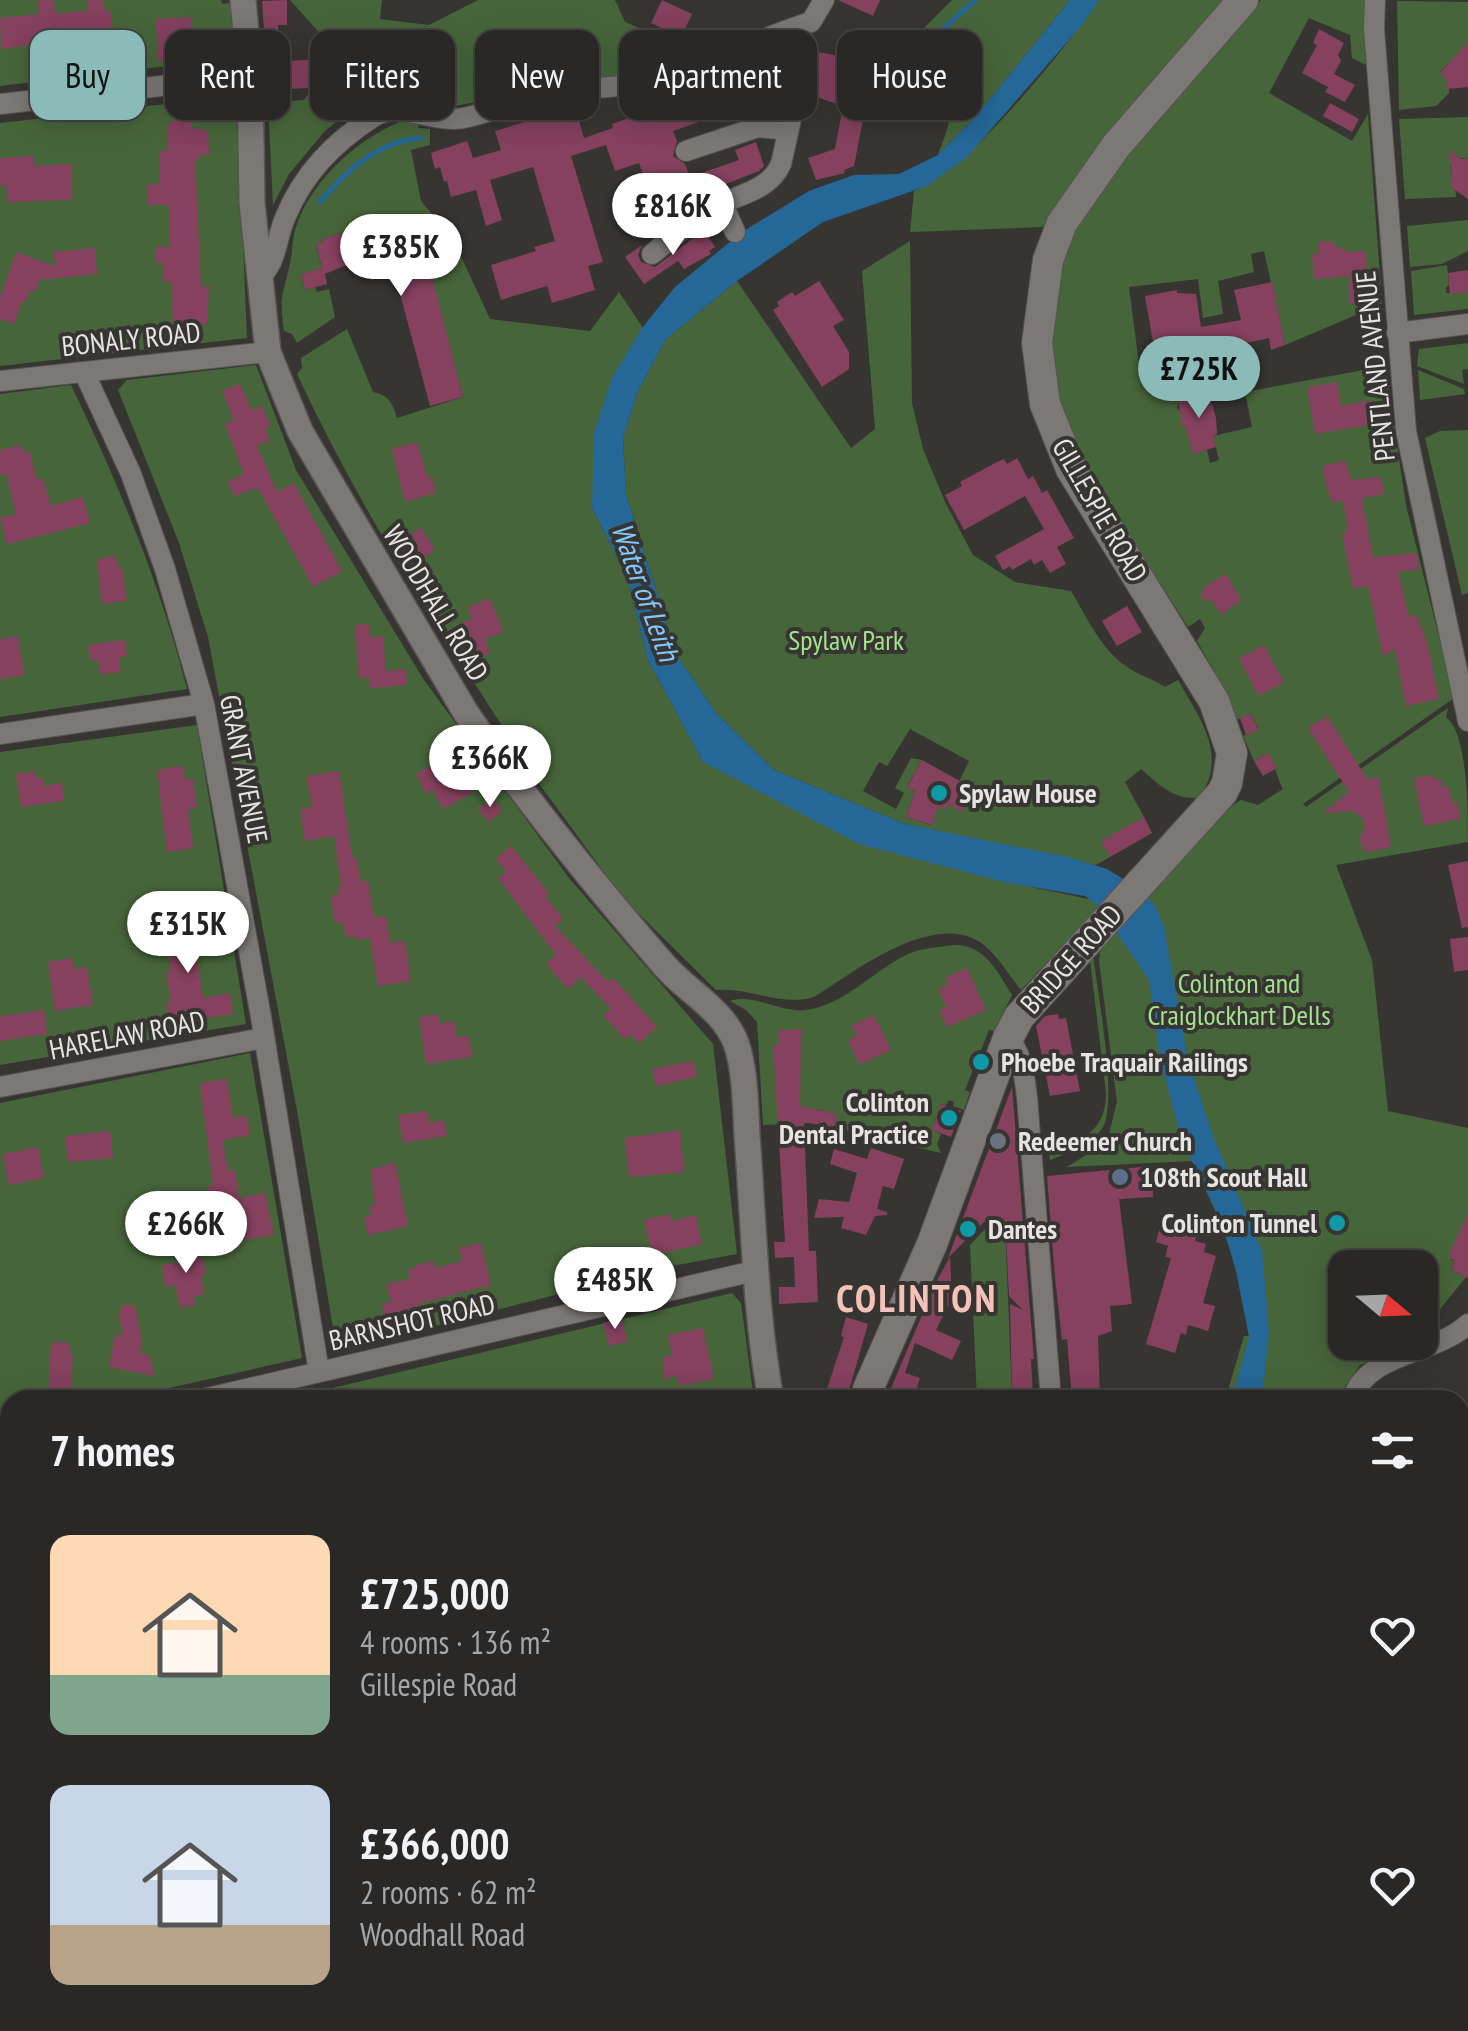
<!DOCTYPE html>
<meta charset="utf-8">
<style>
body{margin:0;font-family:"PT Sans Narrow",sans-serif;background:#31302e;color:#f1f3f6;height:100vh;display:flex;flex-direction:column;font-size:38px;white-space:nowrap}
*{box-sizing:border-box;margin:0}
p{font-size:32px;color:#a5a6a7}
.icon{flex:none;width:55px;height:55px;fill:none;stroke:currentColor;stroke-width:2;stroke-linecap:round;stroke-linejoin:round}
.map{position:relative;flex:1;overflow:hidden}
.sheet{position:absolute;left:0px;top:1390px;width:1470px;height:642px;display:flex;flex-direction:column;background:#292826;border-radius:30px 30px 0 0;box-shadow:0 5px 25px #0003,0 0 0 2px #454443}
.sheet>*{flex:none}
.banner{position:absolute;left:30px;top:30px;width:1410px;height:90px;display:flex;gap:20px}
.needle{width:65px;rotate:109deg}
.controls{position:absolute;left:1328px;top:1250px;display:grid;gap:20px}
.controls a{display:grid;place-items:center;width:110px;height:110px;border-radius:20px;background:#292826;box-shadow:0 5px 25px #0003,0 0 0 2px #454443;font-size:50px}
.price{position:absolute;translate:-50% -85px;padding:0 22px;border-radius:35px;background:#fff;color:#222;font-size:32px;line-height:65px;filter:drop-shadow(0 2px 5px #0008)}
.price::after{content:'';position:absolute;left:50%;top:60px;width:30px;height:22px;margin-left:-15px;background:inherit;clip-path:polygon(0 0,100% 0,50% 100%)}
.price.active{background:#8bbbb9;color:#111}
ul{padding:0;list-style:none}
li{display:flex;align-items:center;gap:30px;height:250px;padding:0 50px}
li span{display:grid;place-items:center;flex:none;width:280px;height:200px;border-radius:20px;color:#555}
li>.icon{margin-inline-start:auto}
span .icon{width:120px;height:120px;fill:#fffc;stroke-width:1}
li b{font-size:42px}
h2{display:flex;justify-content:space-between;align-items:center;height:120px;padding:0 50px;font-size:42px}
.chip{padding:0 35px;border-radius:20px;background:#292826;box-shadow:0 5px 25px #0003,0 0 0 2px #454443;font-size:35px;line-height:90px}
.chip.active{background:#8bbbb9;color:#111}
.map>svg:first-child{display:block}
</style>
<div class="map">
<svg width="1468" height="2031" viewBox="0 0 1468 2031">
<rect width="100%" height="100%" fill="#373532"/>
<path fill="#47653b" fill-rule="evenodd" d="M0,0H221L222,4L230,3L235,58L0,86Z
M290,0H382L380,19L429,25L478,0H615L625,22L665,39L682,60L641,74L564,83L456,106L383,93L352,108L324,132L289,174L273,205L268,103L304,100L329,63L325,39Z
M952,0H1070L977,115L938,155C956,107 956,104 937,56L908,44Z
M1099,0H1234L1052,220L1042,227L910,232L914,191C966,173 1066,48 1099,0Z
M1261,0H1367L1366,65L1352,58L1350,35L1309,18L1269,93L1352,141L1368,114L1382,304L1285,345L1264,251L1251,254L1254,272L1218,281L1223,314L1203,318L1198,279L1129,287L1140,372L1203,354L1207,371L1217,370L1219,383L1208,392L1181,395L1177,408L1182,413V425L1186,427L1194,453L1207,450L1210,463L1219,460L1213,436L1252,427L1245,392L1385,366L1406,505L1454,698L1303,804L1306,807L1448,708L1446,717C1468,733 1468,813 1468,842L1336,865L1372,960L1388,1111L1468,1128V1230L1451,1260L1454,1262L1451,1270L1466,1277L1432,1319L1420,1327V1268H1345V1342H1420V1331L1422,1343L1360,1365L1336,1400H1225L1244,1336H1249L1237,1271L1223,1227L1192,1161L1067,1167L1107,1142L1117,1102L1099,961L1101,945L1233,805L1241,800L1258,805L1283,789C1276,776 1276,766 1268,753L1254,761L1243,736L1258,729L1251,714L1236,720L1222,685L1197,641L1205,628L1200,619L1188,627L1085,467L1049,380L1055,279L1072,227L1113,170Z
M1397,1L1468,2V45L1440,72L1448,81L1449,93L1436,106L1399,110Z
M227,97L237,103L247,338L0,366V123Z
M1468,117V159L1453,157C1446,171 1456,184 1456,197L1405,199L1399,119Z
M407,119L419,123L418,128L430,129V145L411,150L421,201L452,237L490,319L590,331L619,292L643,328L612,378L592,508L627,577L648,660L703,762L953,867L1008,882L1093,900L1099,907L1021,990C1007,973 998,955 980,942C931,911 854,972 814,997C782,1007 749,987 716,990L636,911L612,883L507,740L504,729L414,589V582L407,569L401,568C363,504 328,441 297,374L302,368L301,358L347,329L373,392C389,395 393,404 397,418L463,397L421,239L398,246L390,219L322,239L323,242L316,245L322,268L301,274L305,290L315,287L317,292L329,289L335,317L297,343L292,334L284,331C279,295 283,296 290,263C293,250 292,236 297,224C313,178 362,135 407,119Z
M1468,220V251L1442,264L1410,267L1407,226Z
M910,241L912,403L923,449L946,504L973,555L1015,582L1071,591C1087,617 1102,652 1129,668C1140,676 1153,679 1165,687L1178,680C1200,719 1228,754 1200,797C1176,802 1158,784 1141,769L1125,782L1144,817L1102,841L1110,857L1096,865L905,824L774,770L716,713L676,654L626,494L623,438L638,391L665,340L737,281L851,448L875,429L862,271ZM910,729L969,761L956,788L970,796L948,804L945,810L938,806L931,825L906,817L915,790L907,786L922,760L911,758L895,788L904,793L896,809L863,791L879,762L887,766Z
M1447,265L1449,285L1446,287V293L1468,292V309L1414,315L1411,271Z
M1468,343V369L1462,370L1464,384L1417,366L1419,349Z
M256,365L296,470L424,680L569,878L713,1044L737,1254L661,1268L438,1325L336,1346L298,1116L208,637L179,543L118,390L127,380Z
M1418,370L1464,389L1465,394L1420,400Z
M71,385C119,485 160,583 187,689L0,717V394Z
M1468,430V593L1462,595L1425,438L1440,431Z
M197,725L246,1024L0,1065V752Z
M954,945C984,944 998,972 1012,995L994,1031L989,1030L965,1090L970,1092L964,1110L953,1106L954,1102L949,1100L946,1105L941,1104L932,1130L941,1134L937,1144L941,1153L834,1128L836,1114L815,1109L811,1123L763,1125L757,1022L746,1010L730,1001C753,993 782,1013 806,1010C845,1005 874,970 908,954C922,948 939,947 954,945Z
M1093,954C1097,989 1118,1100 1103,1127C1092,1145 1068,1153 1050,1160L1049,1152C1082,1141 1106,1131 1106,1093L1090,960Z
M250,1053L302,1358L116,1400H10V1425L0,1427V1103Z
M1000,1213L1005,1220L1012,1400H977L970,1245Z
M732,1293L741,1303L754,1400H282Z
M10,1463V1766L0,1768V1466Z
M1468,1660V2031H992L993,2027L1031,2022H1460V1661Z
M10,1799V2022L240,2023L207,2031H0V1801Z
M709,2023V2022L849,2023L811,2031H710Z"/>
<path fill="#256796" d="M1070,0H1099L1082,25L967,157L927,186L823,222L737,281L665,340L638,391L623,438L626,494L676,654L716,713L774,770L905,824L1068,857L1107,869L1143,891L1156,907L1164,927L1188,1060L1213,1136L1262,1251L1269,1332L1262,1400H1232L1249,1337L1236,1271L1223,1227L1181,1137L1160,1059L1149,980L1099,907L1085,896L1008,883L859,844L703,762L648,660L627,577L592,508L594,433L612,378L642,328L675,287L742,232L809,191L854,175L899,174L938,155L977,115Z
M1468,1833V1892L1460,1897V1841Z"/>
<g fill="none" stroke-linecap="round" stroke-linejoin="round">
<path stroke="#256796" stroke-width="5" d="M919,51L975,0
M320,202C346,170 379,141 421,138"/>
</g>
<path fill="#85415e" d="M38,0H54L55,14L88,11L87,0H102L104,10H110L114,47L108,48V52L93,54L91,36L1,49L0,18L39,14Z
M287,0V25H278L280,55L289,54V61L321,59L323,87L291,89L290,81L274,82L270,58H266L262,1Z
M662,0L692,14L681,37L651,23Z
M838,0H880L873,16Z
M191,17L192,41H182L183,60L158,62L156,19Z
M1319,29L1344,43L1338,55L1341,61L1334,74L1355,85L1345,102L1325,92L1328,87L1302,73L1317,45L1313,43Z
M1468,42V87L1446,89L1447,80L1440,73Z
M818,52L874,62L854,166L844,170L845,173L816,180L808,158L835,149L843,106L811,95Z
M769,58L790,62L783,92L673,131L677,141L673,156L685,164L690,177L739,160L735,150L756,142L764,166L759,171L685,200L688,208L658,231L648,216L656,211L639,163L615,171L606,145L571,156L603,262L588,266L595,290L552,303L547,286L501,300L491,265L536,251L534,247L555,241L533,167L490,180L502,220L486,226L476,190L451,197L447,181L444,182L440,167L435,169L431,153L467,141L473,158L501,150L495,131L575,107L584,138L613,128L612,124L671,103L668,91L690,83L691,87Z
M1330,103L1359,119L1352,132L1323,116Z
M182,114L192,120V128L208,130L209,155H200V159H195L201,287H209L207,324L173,326L172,282H164L163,263H155V247H170V213L168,205H148V184H160L159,151H168L167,125Z
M1450,150L1461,159H1468V199L1452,188Z
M33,156V166L71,164L72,200L8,202L6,185L0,186V158Z
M391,219L398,246L422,239L463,397L430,406L388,249L350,259L351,263L325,274L327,284L305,290L301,274L322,268L316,244L323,242L322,239Z
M704,230L715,247L709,251L711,254L684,269L678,261L644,284L625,257L642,245L638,255L641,262L655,267Z
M1334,241V245L1349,252L1366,251L1368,303L1350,304L1349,276L1314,279L1312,254H1319L1318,242Z
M95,248L97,274L39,280L36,292L30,290L26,302L22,301L14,324L0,319V298L16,252L55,266L53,252Z
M1468,270V292L1450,294L1448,273Z
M819,281L844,320L833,326L849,352V369L822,387L773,310L779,306L777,302L792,292L795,296Z
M1272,282L1285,345L1271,350L1269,338L1206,352L1170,354L1169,346L1154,348L1145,296L1177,290V293L1196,294L1201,327L1241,320L1234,290Z
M1337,382L1341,406L1371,400L1374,424L1315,434L1307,387Z
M240,384L252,410L262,406L271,426L265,429L270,440L257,446L277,492L294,483L342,571L313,587L258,488L234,496L228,481L244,474L225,424L234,420L222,391Z
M1208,391L1216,418L1217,434L1213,436L1216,447L1193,454L1186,427L1182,425L1178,399Z
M417,442L428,478L432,477L436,493L405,502L392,449Z
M21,445L23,452L29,450L37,480L43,478L51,506L83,497L90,523L7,544L0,518L16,514L6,474L0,475V450Z
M1017,458L1028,479L1033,476L1042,493L1047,490L1074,538L1057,547L1066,564L1050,573L1042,560L1034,565L1031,559L1012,570L1010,566L1003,570L995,556L1044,529L1025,496L964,530L945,495L962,486L960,482L997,462L1004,459L1007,464Z
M1345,461L1352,480L1381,477L1384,494L1362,498L1373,557L1417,553L1419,569L1398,572L1409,617L1416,615L1427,642L1439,699L1406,706L1395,649L1383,656L1368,586L1353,589L1342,534L1348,529L1343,501L1331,502L1322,468L1325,465Z
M421,528L435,550L414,564L400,541Z
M116,556L118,567H122L127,601L102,604L97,559Z
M1226,574L1241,600L1221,615L1213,601L1200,599L1204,587Z
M490,598L503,632L485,639L490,653L476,659L459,624L472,619L468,607Z
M1127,606L1142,632L1117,646L1102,621Z
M369,624L370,637L383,636L386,671L406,669L407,685L370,688L369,678H359L355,625Z
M18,636L24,675L0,679V639Z
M125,640L127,656L119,657L121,672L100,674L98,659L90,660L88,645Z
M1264,645L1284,683L1258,696L1239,658Z
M1251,714L1258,730L1246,735L1240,718Z
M1327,716L1368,780L1378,776L1391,847L1365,852L1359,839L1365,829L1362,817L1352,811L1323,813L1349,792L1308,728Z
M1268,753L1277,768L1263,776L1254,761Z
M453,754L474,792L443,809L433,790L426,794L416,774Z
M922,760L960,781L956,788L971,796L962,812L948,804L945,810L938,806L932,825L906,817L915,790L907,787Z
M183,766L185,780L193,779L197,808L188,809L193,848L167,852L157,770Z
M35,771L37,779L43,778L44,786L62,783L64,801L21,807L16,774Z
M339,771L352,857L356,856L361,882L368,881L374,917L386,916L390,943L405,941L411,981L378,986L370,938L355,940L354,936L346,937L343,922L335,923L331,896L339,894L338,886L341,885L334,836L305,841L300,809L312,808L307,776Z
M1432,775L1435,780L1441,779L1442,787L1448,786L1452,803L1457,802L1460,819L1424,826L1414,778Z
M493,798L502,811L488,822L478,809Z
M1144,817L1152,833L1110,857L1101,841Z
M511,846L549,893L545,896L563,919L555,926L608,982L613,978L657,1027L639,1043L630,1034L625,1040L603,1015L611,1009L581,977L568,989L546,964L556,955L498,878L506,872L496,859Z
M1468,861V927L1462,928L1448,865Z
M183,913L185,925L196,923L199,942H195L203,998L230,993L233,1014L169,1024L166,1003H171L166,972L171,971L163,916Z
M1468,937V970L1454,972L1450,939Z
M72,958L74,969L87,967L93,1005L55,1011L48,962Z
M967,968L986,1010L947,1027L939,1011L947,1007L938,990L948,984L945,978Z
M44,1010L47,1034L0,1041V1016Z
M439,1014L440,1024L454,1021L457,1038L469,1036L472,1057L426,1064L419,1017Z
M1058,1014L1059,1019L1066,1018L1080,1091L1050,1096L1036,1026L1045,1016Z
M874,1015L891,1050L859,1065L848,1040L857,1036L852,1025Z
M801,1029L800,1106L837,1114L834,1128L804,1122L809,1251H816L818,1302L779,1304V1287H795L794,1257L775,1258L774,1242H785L773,1044H779L778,1030Z
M693,1061L697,1077L656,1086L652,1069Z
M227,1079L233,1118L247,1116L250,1135L223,1140L228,1171L235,1170L239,1198L265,1193L274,1235L236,1241L232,1211L220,1213L218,1204L210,1206L207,1186L213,1185L200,1083Z
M1012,1087L1034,1359H1031L1033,1400H1012L1010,1304L1023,1310L1009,1296L1005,1220L985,1221L948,1258Z
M941,1104L961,1111L951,1137L932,1130Z
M428,1111L429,1123L444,1120L447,1136L403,1143L398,1115Z
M680,1130L684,1172L629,1177L625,1138Z
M110,1131L113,1158L68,1162L65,1136Z
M38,1147L44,1178L9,1185L3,1154Z
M871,1148L904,1159L894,1189L883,1186L877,1209L887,1212V1215L875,1216L866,1235L841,1228L844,1217L814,1218L819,1199L849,1202L857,1173L830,1164L834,1149L867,1159Z
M395,1163L408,1226L368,1235L364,1217L371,1216L369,1206L375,1205L371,1169Z
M1151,1166L1153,1197L1119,1199L1132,1304L1110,1306L1112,1331L1098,1336L1100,1400H1072L1067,1339L1062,1340L1055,1278L1047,1176Z
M1468,1213V1278L1451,1270L1454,1262L1449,1255Z
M671,1214L672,1221L696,1215L702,1244L652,1255L644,1220Z
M1163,1215L1200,1225L1195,1241L1206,1244L1204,1252L1216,1256L1203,1303L1215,1306L1208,1331L1188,1325L1186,1335L1181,1333L1175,1353L1146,1344L1171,1258L1165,1257L1168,1246L1156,1242Z
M481,1243L491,1285L417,1304L419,1314L386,1322L382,1304L391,1302L386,1284L410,1279L408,1270L415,1268V1265L434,1261L435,1268L462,1261L459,1248Z
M196,1246L200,1259H203L206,1275L201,1276L204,1295L194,1296L195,1305L180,1308L175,1285L165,1287L162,1265L182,1262L180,1249Z
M950,1257L952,1298L936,1330L961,1341L952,1360L915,1343L905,1373L920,1378L913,1400H886L936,1282Z
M130,1304L136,1309L142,1340L140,1353L149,1355L155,1376L109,1367L115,1335L122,1336L119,1311L123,1305Z
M846,1317L868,1324L848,1394L827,1389L844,1337L841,1336Z
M622,1318L627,1342L609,1346L603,1323Z
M703,1328L714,1379L679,1386L677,1376L664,1379L663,1357L672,1355L668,1335Z
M51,1342L70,1343L69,1355H73L71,1395L48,1394Z"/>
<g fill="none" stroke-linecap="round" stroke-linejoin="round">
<g stroke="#565451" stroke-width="22">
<path id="minor" d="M1375,0L1374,29L1406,431L1468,721
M0,104L250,76
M686,151L758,127L788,130
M722,202L735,232
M652,254C671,239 689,222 709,210C735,194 768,193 781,164L805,57L799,26
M258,279C278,262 275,241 285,218C303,174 333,143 373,117C400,99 436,126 468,117C500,109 532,98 564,92C596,86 630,88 662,78C712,62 760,38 811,22L824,0
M1397,333L1468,324
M84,372L131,474L165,569L204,704L261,1017L319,1372
M0,381L268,352
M0,734L204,704
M1008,1038C1023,1055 1024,1075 1027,1097L1051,1400
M0,1087L264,1038
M199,1400L754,1271
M1352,1400C1367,1351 1434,1356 1468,1324
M0,1447L10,1445
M1460,1653L1468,1652
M0,1782L10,1780
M307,2031L340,2022"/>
</g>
<g stroke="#565451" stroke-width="28">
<path id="tertiary" d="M243,0L250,76L252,203L268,352L300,431L466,713C526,800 594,884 664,965C686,991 723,1009 736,1043C747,1075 745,1116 748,1149C754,1233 756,1317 771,1400"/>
</g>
<g stroke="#565451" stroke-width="32">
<path id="secondary" d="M867,1400L868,1389L932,1244L1008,1038L1019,1017L1222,793L1227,783L1232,753L1214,701L1071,469L1045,404L1037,343L1048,260L1062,223L1116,146L1243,0
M907,2022L908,2031"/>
</g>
<use href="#minor" stroke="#7b7875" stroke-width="20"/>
<use href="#tertiary" stroke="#7b7875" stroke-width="25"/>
<use href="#secondary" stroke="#7b7875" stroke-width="30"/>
</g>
<g fill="#0f9aa8" stroke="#373532" stroke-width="4">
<circle cx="939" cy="793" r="10"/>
<circle cx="981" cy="1062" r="10"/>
<circle cx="949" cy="1118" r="10"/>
<circle cx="1337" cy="1223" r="10"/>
<circle cx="968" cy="1229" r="10"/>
</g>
<circle fill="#6b7280" stroke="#373532" stroke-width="4" cx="998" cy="1141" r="10"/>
<circle fill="#5c6f8a" stroke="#373532" stroke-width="4" cx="1120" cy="1177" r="10"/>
<g text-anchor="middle" stroke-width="8" stroke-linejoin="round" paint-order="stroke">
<g font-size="28" fill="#e6e4e2" stroke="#373532">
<text transform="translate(131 339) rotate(-6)" y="10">BONALY ROAD</text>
<text transform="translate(1375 366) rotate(-96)" y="10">PENTLAND AVENUE</text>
<text transform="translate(1100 510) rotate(60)" y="10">GILLESPIE ROAD</text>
<text transform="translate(436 603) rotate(59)" y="10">WOODHALL ROAD</text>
<text transform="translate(244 769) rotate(79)" y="10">GRANT AVENUE</text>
<text transform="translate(1071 959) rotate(-48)" y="10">BRIDGE ROAD</text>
<text transform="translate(127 1035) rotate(-11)" y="10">HARELAW ROAD</text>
<text transform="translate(412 1322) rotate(-13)" y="10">BARNSHOT ROAD</text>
</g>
<g font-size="28" fill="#a5e28d" stroke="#373532">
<text x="846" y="650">Spylaw Park</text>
<text x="1239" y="993">Colinton and<tspan x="1239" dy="32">Craiglockhart Dells</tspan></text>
</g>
<g font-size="28" font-weight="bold" fill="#e6e4e2" stroke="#373532" text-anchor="start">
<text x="959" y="803">Spylaw House</text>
<text x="1001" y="1072">Phoebe Traquair Railings</text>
<text x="929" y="1112" text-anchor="end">Colinton<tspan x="929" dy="32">Dental Practice</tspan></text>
<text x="1018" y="1151">Redeemer Church</text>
<text x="1140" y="1187">108th Scout Hall</text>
<text x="1317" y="1233" text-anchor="end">Colinton Tunnel</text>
<text x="988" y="1239">Dantes</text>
</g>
<g font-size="30" font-style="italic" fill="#82c7fd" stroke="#373532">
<text transform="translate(645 592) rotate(70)" y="10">Water of Leith</text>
</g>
<g font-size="38" font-weight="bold" letter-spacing="2.5" fill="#f5c2b9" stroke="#373532">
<text x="917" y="1312">COLINTON</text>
</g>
</g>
</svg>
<div class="controls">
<a><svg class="needle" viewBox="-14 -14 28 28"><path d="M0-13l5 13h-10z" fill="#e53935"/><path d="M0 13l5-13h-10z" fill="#a5a6a7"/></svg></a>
</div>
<b class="price" style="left:673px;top:258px">£816K</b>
<b class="price" style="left:401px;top:299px">£385K</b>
<b class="price active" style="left:1199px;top:421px">£725K</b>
<b class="price" style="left:490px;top:810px">£366K</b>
<b class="price" style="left:188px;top:976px">£315K</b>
<b class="price" style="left:186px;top:1276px">£266K</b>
<b class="price" style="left:615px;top:1332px">£485K</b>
<div class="banner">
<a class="chip active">Buy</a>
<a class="chip">Rent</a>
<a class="chip">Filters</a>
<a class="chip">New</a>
<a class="chip">Apartment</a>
<a class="chip">House</a>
</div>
<section class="sheet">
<h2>7 homes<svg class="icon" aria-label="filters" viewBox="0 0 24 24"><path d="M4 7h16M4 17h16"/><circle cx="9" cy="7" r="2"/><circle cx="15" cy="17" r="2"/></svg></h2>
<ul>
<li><span style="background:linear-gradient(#ffd9b3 70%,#7fa58c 0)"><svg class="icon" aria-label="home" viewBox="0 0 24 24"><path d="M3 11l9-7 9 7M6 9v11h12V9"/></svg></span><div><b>£725,000</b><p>4 rooms · 136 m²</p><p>Gillespie Road</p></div><svg class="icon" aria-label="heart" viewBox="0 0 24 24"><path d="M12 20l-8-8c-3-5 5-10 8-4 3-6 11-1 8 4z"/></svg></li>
<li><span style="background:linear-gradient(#c9d6e8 70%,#b9a48a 0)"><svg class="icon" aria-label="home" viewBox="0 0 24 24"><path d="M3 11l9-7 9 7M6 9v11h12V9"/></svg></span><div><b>£366,000</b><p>2 rooms · 62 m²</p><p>Woodhall Road</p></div><svg class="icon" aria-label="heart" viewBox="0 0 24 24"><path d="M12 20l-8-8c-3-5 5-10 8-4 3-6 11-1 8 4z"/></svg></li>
</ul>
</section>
</div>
